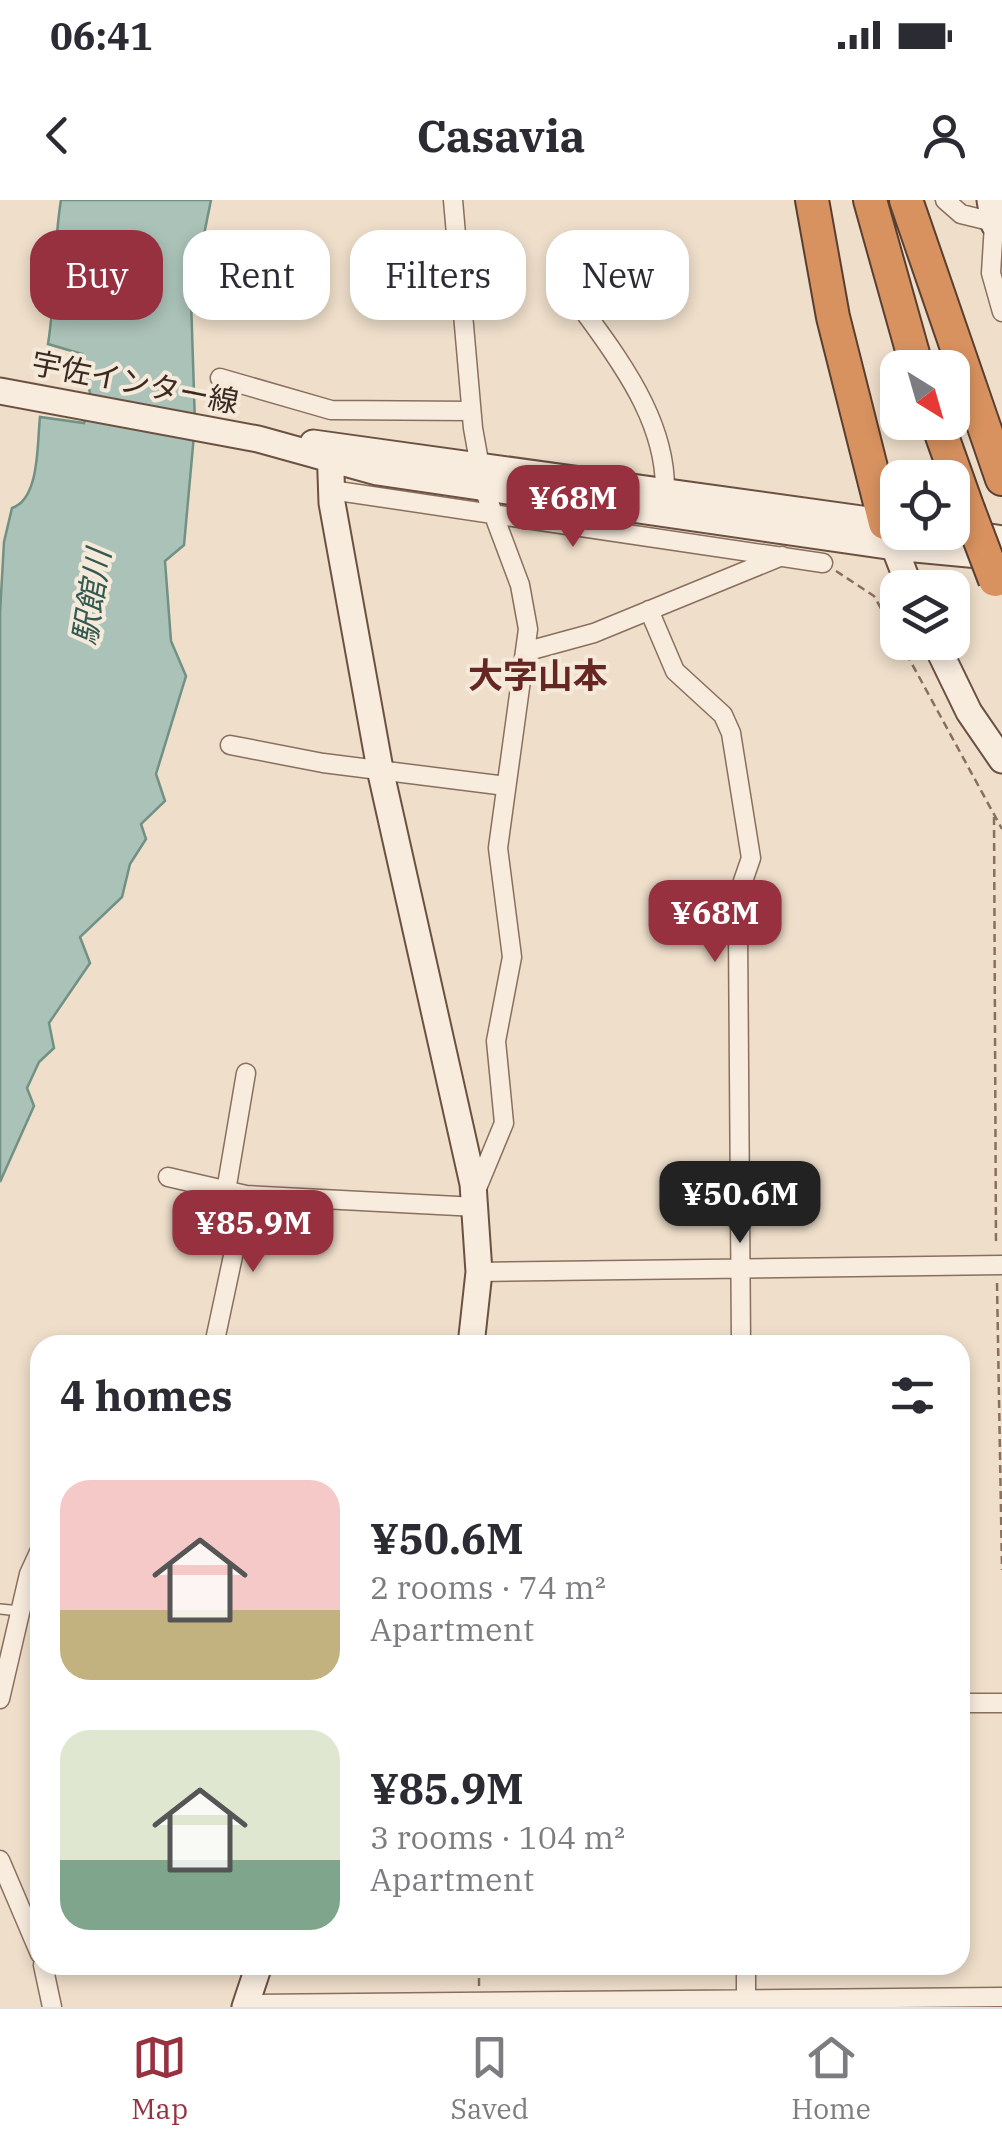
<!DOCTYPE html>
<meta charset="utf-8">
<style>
body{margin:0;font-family:"IBM Plex Serif","Noto Sans JP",serif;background:#f2f2f3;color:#2b2b33;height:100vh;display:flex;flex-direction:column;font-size:38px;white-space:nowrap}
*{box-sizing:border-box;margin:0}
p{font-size:32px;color:#7c7c81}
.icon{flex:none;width:55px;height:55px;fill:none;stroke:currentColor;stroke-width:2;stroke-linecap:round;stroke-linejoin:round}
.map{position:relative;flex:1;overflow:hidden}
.panel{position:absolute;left:30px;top:1135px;width:940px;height:640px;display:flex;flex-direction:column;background:#fff;border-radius:30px;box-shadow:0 5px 15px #0003}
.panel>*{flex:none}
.top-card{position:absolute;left:30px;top:30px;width:942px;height:90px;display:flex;gap:20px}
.needle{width:65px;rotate:143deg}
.controls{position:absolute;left:880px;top:150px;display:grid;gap:20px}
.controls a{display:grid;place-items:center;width:90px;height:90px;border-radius:20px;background:#fff;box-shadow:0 5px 15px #0003;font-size:50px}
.price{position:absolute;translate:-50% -85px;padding:0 22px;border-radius:20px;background:#973140;color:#fff;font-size:32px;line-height:65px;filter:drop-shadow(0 2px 5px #0008)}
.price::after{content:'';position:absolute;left:50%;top:60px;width:30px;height:22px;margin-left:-15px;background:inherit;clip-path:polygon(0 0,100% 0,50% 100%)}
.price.current{background:#222;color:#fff}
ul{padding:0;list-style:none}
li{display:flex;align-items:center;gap:30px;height:250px;padding:0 30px}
li span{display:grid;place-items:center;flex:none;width:280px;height:200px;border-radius:30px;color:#555}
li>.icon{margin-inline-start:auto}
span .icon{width:120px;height:120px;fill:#fffc;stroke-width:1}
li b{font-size:42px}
h2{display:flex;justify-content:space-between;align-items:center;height:120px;padding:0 30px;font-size:42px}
.tag{padding:0 35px;border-radius:30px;background:#fff;box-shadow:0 5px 15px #0003;font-size:35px;line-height:90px}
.tag.current{background:#973140;color:#fff}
.status{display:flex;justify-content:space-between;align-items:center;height:70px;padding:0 50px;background:#fff;direction:ltr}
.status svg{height:28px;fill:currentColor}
header{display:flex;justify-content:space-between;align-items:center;height:130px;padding:0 30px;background:#fff;font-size:45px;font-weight:700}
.dock{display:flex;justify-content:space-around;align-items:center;height:140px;border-top:2px solid #e1e1e2;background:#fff;font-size:28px;color:#7c7c81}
.dock a{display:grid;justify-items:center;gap:5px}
.dock .current{color:#973140}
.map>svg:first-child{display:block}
</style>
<div class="status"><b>06:41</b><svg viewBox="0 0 49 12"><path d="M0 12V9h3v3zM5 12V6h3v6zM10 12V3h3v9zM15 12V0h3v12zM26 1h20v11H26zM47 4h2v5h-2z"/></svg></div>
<header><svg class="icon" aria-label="back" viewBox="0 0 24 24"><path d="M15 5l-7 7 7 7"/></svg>Casavia<svg class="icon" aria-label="person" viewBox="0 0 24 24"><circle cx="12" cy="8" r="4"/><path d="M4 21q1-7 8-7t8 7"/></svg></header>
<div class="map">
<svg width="1002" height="1807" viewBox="0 0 1002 1807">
<rect width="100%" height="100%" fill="#eedeca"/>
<path fill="#aac2b8" stroke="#719184" stroke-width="2.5" d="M61,0H211L191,99L195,224L184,345L165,361L171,441L186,476L156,574L165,601L141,624L146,639L130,664L122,697L80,737L90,763L49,823L54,848L39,862L27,888L34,906L0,982V413L4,342L12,308C40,299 37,243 40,217L84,223L91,198L82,154L48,144C56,95 53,48 61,0Z"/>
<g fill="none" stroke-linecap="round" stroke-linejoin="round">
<g stroke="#8a6f5f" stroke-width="12">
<path id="lane" d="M0,1409L20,1411"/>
</g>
<g stroke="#8a6f5f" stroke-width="21">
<path id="street" d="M453,0L473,228L484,289L520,385L528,429L498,648L512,757L496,841L504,923L475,993
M945,0L961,14L1002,24
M994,24L991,73L1002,112
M586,114C626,168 672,233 664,303
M220,178L331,210L471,211
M331,290L823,363
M649,410L675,471L723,515L731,533L751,658L742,684L738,731L741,1145
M528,451L594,433L782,356
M230,545L323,563L506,586
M168,977L246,995L477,1007
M226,991L246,873
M479,1072L1002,1065
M214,1145L246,995
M0,1499L29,1374L40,1350
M960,1503H1002
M0,1660L40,1754
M43,1765L52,1807
M746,1765V1807
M246,1804L1002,1797"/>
</g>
<g stroke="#6c5142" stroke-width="29">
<path id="secondary" d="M990,0L994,24
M0,191L258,239L377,272L894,347L1000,357
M313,243L898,324
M330,246L332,303L380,569L473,984L479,1072L471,1145
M952,331L1002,339
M890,336L910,388
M935,442L969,512L1002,560
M245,1807L259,1765"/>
</g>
<g stroke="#583f32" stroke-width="36">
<path id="highway" d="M812,0L833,117L885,323
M870,0L917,168
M906,0L1002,279
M937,222L968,309"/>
</g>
<path stroke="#8a6f5f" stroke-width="2.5" stroke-dasharray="8 5" stroke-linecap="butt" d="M836,371L874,396L898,439
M900,442L1002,629
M994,617L996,1045
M997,1083L1002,1370
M479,1765V1786"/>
<use href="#lane" stroke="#f8ecde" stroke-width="9"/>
<use href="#street" stroke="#f8ecde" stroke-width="18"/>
<use href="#secondary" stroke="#f8ecde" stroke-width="25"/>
<use href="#highway" stroke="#d89260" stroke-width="32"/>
<g stroke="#583f32" stroke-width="36" stroke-linecap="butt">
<path id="highway-bridge" d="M968,309L995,380"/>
</g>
<use href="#highway-bridge" stroke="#d89260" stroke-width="32"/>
</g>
<g text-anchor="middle" stroke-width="8" stroke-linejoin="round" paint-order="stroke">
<g font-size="30" fill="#3b2a22" stroke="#f5e9da">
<text transform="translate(135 183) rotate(11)" y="10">宇佐インター線</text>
</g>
<g font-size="32" font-style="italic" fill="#325a52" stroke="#f5e9da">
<text transform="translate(92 397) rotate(-81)" y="11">駅館川</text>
</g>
<g font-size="35" font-weight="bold" fill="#662723" stroke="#f5e9da">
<text x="538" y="488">大字山本</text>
</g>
</g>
</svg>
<div class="controls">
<a><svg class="needle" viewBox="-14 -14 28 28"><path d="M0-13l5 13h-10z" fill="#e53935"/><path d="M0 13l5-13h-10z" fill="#7c7c81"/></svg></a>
<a><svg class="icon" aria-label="locate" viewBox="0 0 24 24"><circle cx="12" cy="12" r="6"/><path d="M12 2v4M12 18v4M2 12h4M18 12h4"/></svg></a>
<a><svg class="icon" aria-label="layers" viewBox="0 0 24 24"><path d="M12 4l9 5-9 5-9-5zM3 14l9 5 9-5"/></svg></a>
</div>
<b class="price" style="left:573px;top:350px">¥68M</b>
<b class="price" style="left:715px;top:765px">¥68M</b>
<b class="price current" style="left:740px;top:1046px">¥50.6M</b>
<b class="price" style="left:253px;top:1075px">¥85.9M</b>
<div class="top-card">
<a class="tag current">Buy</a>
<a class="tag">Rent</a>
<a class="tag">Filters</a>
<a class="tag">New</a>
</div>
<section class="panel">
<h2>4 homes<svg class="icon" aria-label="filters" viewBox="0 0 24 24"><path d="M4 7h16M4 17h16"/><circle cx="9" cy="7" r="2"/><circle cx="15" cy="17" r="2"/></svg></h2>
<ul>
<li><span style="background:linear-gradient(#f6c9c9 65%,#c2b280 0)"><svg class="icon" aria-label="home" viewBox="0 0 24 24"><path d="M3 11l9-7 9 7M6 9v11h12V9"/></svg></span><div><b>¥50.6M</b><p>2 rooms · 74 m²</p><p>Apartment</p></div></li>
<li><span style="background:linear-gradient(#dfe7d0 65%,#7fa58c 0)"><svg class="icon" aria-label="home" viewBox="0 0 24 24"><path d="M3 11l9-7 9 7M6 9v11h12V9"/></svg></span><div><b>¥85.9M</b><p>3 rooms · 104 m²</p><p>Apartment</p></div></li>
</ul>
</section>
</div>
<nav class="dock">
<a class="current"><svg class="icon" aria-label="map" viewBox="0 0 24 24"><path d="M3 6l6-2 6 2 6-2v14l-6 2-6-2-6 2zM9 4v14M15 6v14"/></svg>Map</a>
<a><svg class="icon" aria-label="saved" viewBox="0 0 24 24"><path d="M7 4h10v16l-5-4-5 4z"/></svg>Saved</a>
<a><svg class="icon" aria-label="home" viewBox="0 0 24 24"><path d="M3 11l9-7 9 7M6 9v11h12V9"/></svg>Home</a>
</nav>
